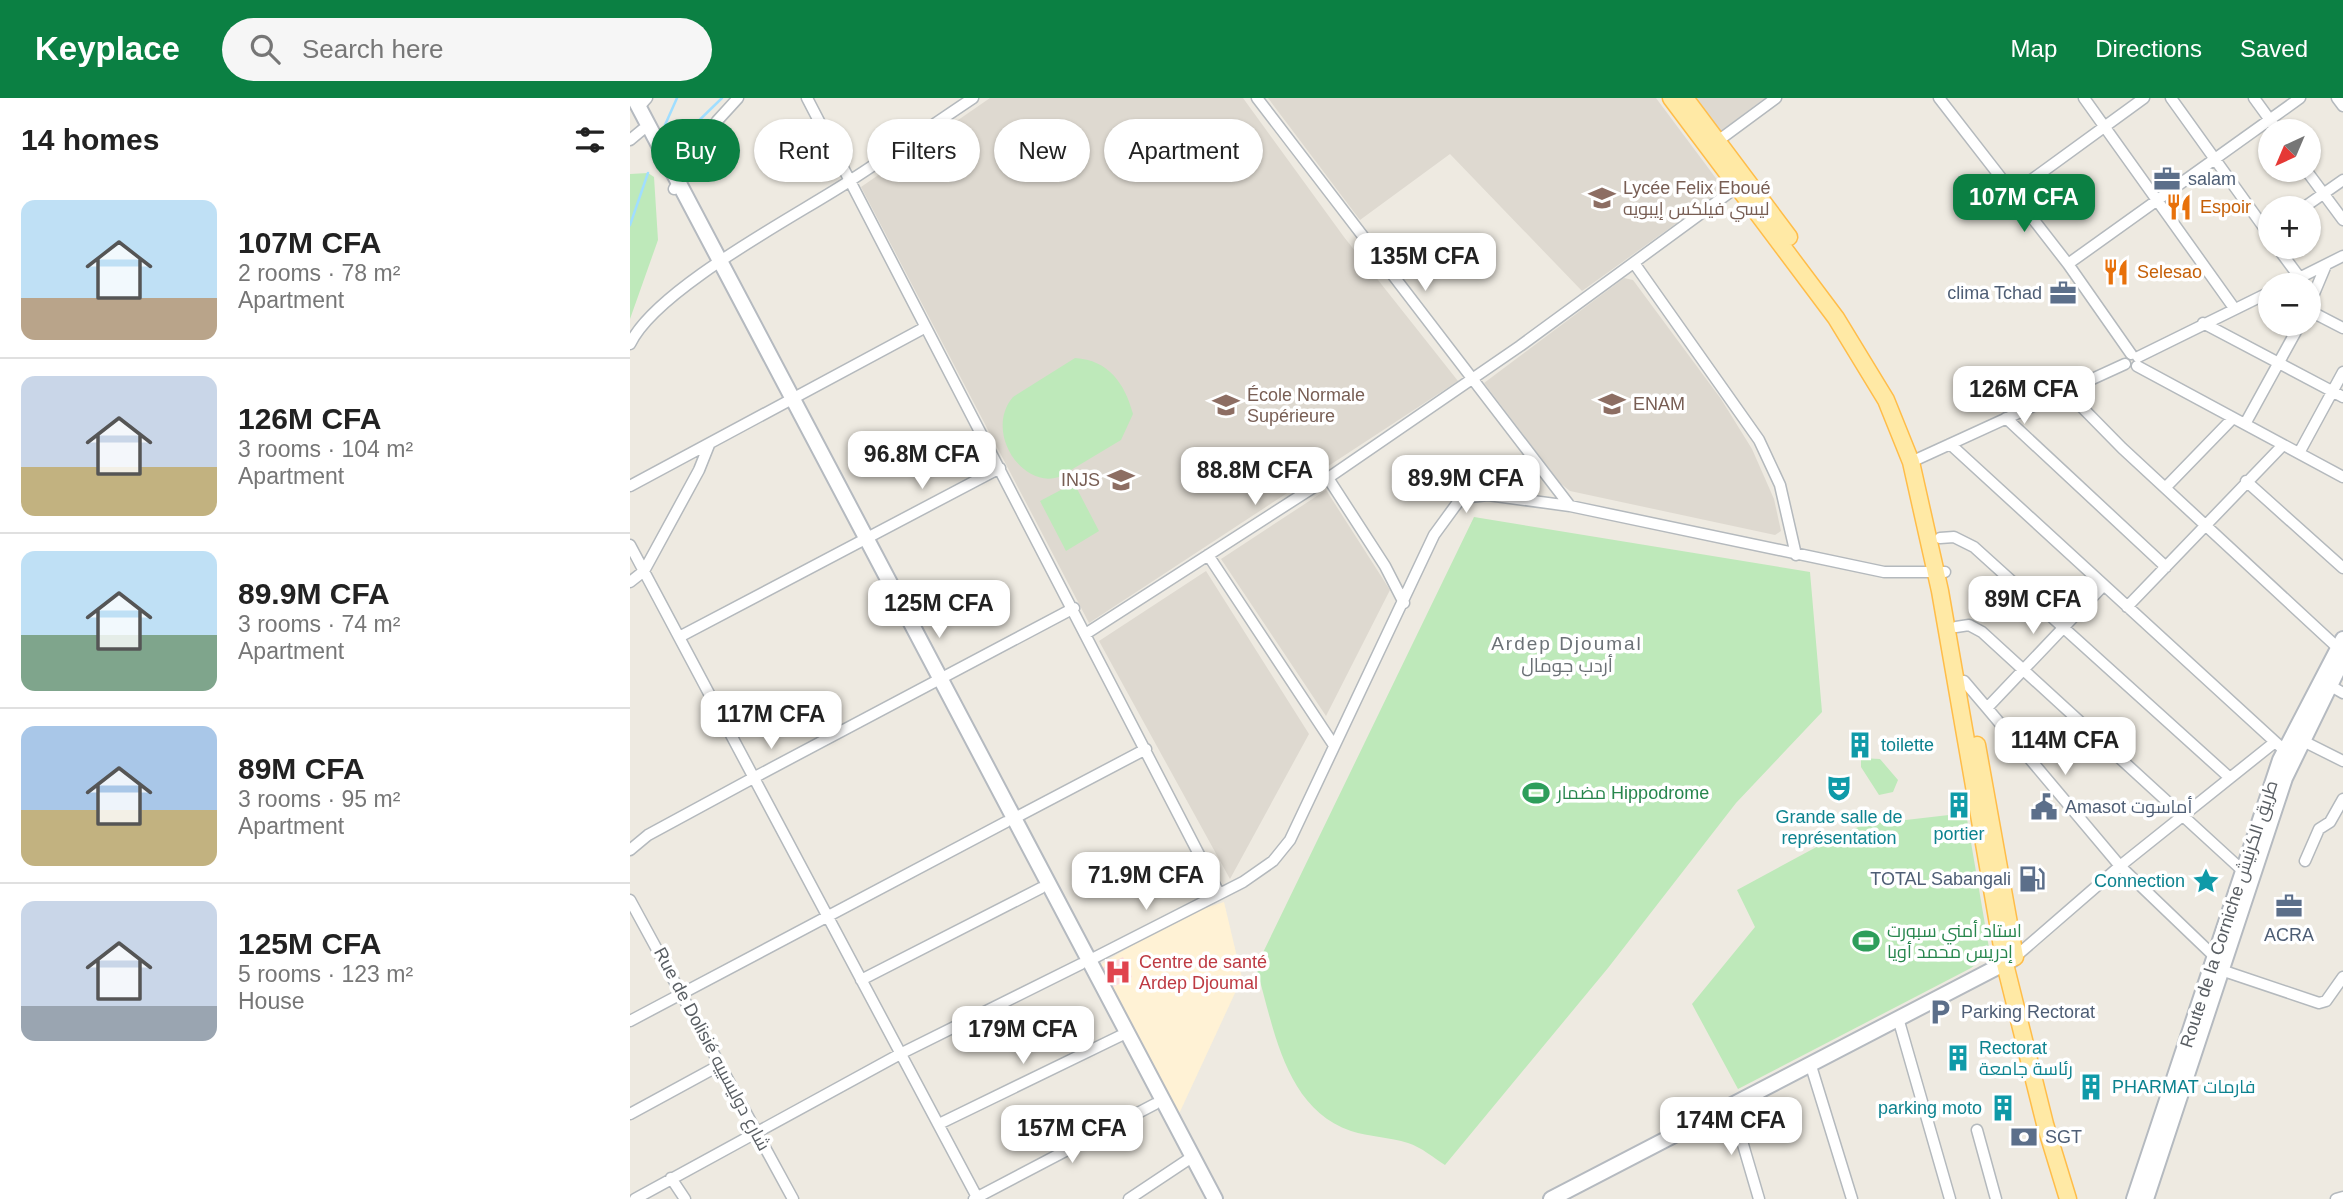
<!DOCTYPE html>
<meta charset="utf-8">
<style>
body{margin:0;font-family:Arial,Cairo,sans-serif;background:#f6f6f6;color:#222;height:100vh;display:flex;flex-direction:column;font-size:26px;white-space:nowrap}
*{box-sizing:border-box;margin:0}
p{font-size:23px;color:#767676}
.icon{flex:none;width:38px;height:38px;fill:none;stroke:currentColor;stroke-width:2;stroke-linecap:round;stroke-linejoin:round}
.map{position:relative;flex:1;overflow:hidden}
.drawer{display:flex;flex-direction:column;background:#fff;width:630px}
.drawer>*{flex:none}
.top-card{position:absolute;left:21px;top:21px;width:665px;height:63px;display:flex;gap:14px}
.needle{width:46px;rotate:224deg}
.buttons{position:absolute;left:1628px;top:21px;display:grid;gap:14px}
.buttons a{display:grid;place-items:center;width:63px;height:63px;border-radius:50%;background:#fff;box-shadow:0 2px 5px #0004;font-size:35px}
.price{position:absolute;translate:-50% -60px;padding:0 16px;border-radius:14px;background:#fff;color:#222;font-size:23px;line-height:46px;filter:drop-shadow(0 2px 4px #0008)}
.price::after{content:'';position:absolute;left:50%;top:42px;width:21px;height:16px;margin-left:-10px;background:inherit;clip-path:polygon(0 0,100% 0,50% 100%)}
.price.on{background:#0b8043;color:#fff}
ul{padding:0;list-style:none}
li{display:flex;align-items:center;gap:21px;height:175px;padding:0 21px}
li+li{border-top:2px solid #e0e0e0}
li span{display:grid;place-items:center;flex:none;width:196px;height:140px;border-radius:14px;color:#555}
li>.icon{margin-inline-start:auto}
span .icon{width:84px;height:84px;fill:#fffc;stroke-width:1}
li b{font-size:30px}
h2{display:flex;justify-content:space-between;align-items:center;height:84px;padding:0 21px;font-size:30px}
.pill{padding:0 24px;border-radius:32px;background:#fff;box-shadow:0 2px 5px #0004;font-size:24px;line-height:63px}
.pill.on{background:#0b8043;color:#fff}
header{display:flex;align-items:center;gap:42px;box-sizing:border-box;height:98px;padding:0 35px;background:#0b8043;color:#fff}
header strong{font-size:33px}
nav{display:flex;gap:38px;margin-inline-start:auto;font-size:24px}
.search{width:490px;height:63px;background:#f6f6f6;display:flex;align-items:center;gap:18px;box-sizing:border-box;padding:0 24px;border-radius:38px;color:#767676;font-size:26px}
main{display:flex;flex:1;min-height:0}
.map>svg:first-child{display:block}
</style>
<header>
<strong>Keyplace</strong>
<div class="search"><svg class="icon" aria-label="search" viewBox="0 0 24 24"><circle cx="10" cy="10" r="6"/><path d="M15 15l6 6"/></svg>Search here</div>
<nav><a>Map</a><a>Directions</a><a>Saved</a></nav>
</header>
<main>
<section class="drawer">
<h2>14 homes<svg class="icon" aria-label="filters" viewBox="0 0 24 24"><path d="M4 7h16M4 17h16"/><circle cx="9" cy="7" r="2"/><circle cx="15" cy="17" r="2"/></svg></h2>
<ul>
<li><span style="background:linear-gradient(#bfe0f5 70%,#b9a48a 0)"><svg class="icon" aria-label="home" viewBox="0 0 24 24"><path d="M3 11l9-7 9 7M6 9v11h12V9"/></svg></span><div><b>107M CFA</b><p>2 rooms · 78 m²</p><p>Apartment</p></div></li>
<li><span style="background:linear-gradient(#c9d6e8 65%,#c2b280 0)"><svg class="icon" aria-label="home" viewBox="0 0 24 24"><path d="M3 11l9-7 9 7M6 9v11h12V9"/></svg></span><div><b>126M CFA</b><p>3 rooms · 104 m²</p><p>Apartment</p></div></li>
<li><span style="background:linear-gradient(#bfe0f5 60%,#7fa58c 0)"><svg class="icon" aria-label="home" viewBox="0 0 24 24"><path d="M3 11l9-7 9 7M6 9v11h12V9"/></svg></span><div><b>89.9M CFA</b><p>3 rooms · 74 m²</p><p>Apartment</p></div></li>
<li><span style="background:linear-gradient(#a9c7e8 60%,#c2b280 0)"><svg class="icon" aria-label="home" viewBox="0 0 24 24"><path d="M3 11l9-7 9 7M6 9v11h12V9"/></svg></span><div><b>89M CFA</b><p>3 rooms · 95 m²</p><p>Apartment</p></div></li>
<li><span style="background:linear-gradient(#c9d6e8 75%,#9aa5b1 0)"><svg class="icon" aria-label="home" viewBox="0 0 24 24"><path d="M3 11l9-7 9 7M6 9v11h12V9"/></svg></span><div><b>125M CFA</b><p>5 rooms · 123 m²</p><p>House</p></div></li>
</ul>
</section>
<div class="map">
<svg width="1713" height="1101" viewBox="0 0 1713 1101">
<rect width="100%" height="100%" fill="#eeeae1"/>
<path fill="#fff2d5" d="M594,804L612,880L548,1018L470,867L550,818Z"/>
<path fill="#ded9d0" d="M360,0H613L714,139L828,283L459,525L231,89Z
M638,0H1026L1094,91L952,193L820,56L730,122Z
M1065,0H1135L1090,34Z
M994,180L1003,182L1091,301L1122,351L1144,401L1151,433L1145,437L940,393L930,385L854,285Z
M696,392L760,492L696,618L591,461Z
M576,473L679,636L600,781L469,543Z"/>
<path fill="#fedbdb" d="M493,859L502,879L483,889L472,870Z"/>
<path fill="#bee9ba" d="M18,75L24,79L28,142L0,221V76Z
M445,260C479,262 495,286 503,316L491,342L431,378C394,394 353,334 383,299Z
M444,385L469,433L436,453L410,403Z
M844,419L1180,474L1192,614L1106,705L978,870L815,1067C804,1060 791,1049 778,1045C760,1039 739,1039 721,1033C654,1010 644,929 626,869Z
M1231,660L1250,661L1268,682L1263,694L1249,697L1231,669Z
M1336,715L1360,856L1341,870L1108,991L1062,906L1125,829L1107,792L1205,739L1247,721L1250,725Z"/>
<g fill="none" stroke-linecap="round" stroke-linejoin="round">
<path stroke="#a0deff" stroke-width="2.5" d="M47,0L35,27L40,38L54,37L92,0
M0,127L18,75"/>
<g stroke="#b4b9bd" stroke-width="13">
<path id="street" d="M177,0L589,795
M627,0L940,408
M1309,0L1438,166L1501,256
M1454,0L1604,210
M1541,0L1640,138
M1624,0L1648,33
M1707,0L1713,8
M9,9L17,0
M0,42L12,32
M1085,45L1146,0
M1676,72L1713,122
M44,91L87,23L108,0
M1382,96L1514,0
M1673,110L1713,82
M1647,149L1670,180
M1004,165L1129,342L1150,387L1166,457
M1438,166L1670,0
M1655,187L1713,158
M1678,210L1696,167
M1678,212L1713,230
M1573,225L1713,299
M0,246C26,191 164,119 218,84C260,57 301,28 343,0
M1508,259L1640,194
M1507,268L1713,379
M1435,292L1492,350L1708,550
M1376,320L1536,469
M1615,326L1670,226
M1320,346L1654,652
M1669,355L1713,274
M1281,364L1495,266
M698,380L755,468L774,505
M1616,383L1713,470
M0,388L294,230
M1536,389L1603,320
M1310,440L1324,439L1344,449L1600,680
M0,447L348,1101
M578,457L703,646
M0,484L14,473L69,372L79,347
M1497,509L1653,347
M1326,529L1339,527L1352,534L1612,772
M457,535L698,380L890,248L1107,89
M51,538L370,370
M1334,583L1357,610L1473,488
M1699,587L1713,595
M1357,610L1490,768L1587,861
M1671,642L1713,663
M383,721L516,651
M0,752L18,737L125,679L444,510
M1675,763L1689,731L1700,724L1713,701
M0,802L163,1101
M1385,859L1490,768L1645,644
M458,863L613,784L643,763L660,742L804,437L831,400L858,397L940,408L1254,474H1315
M1591,872L1689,905L1696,903L1713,879
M231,882L411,790
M1268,920L1320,1101
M0,923L376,724
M1181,968L1222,1101
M1102,1009L1129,1101
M0,1016L90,967
M309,1026L490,938
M1347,1032L1366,1101
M41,1080L55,1101
M5,1101L272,955L451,866
M344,1101L525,1006
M499,1101L562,1059
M1706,1101L1713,1099"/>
</g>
<g stroke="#b5bac0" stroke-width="18">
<path id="secondary" d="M4,0L585,1101
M921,1101L1383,861
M1504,1101L1650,662L1713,541
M1516,1101L1655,680L1713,561"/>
</g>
<g stroke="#ffbd49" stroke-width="19">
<path id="primary" d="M1041,0L1206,220L1256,302L1281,364L1310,493L1375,866L1415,1026L1438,1101
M1055,0L1159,139
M1347,647L1385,859"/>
</g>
<use href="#street" stroke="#fff" stroke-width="10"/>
<use href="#secondary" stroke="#fff" stroke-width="14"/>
<use href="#primary" stroke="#ffe9a5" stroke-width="16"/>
</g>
<defs>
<g id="office-bare" transform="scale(2.1)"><path d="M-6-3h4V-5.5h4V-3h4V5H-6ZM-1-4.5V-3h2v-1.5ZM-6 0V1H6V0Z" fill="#5c6f8a" stroke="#fff" stroke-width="2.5" paint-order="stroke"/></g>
<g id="school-bare" transform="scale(2.1)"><path d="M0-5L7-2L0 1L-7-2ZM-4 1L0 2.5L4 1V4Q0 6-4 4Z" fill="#8d6e63" stroke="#fff" stroke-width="2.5" paint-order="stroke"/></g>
<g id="restaurant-bare" transform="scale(2.1)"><path d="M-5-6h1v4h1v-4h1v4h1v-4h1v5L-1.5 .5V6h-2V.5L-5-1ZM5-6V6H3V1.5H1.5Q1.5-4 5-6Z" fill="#e8710a" stroke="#fff" stroke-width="2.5" paint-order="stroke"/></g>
<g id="university-bare" transform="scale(2.1)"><path d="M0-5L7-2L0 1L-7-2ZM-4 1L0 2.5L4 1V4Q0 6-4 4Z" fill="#8d6e63" stroke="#fff" stroke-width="2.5" paint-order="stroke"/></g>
<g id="building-bare" transform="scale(2.1)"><path d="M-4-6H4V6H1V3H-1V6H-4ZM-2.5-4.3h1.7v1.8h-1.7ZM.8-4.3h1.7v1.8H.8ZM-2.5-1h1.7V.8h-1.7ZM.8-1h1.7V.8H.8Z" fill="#0f9aa8" stroke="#fff" stroke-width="2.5" paint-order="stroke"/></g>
<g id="theatre-bare" transform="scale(2.1)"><path d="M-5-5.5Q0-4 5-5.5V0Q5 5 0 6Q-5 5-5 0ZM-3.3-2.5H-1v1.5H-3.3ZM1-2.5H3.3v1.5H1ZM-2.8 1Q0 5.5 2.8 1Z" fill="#0f9aa8" stroke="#fff" stroke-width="2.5" paint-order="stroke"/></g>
<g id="stadium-bare" transform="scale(2.1)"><path d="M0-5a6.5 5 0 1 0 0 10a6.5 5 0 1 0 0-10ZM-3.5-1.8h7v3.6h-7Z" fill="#2e9e5b" stroke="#fff" stroke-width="2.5" paint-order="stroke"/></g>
<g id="civic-bare" transform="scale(2.1)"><path d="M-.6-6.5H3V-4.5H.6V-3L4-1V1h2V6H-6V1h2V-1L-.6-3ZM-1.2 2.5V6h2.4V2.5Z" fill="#5c6f8a" stroke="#fff" stroke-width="2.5" paint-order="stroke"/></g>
<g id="fuel-bare" transform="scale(2.1)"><path d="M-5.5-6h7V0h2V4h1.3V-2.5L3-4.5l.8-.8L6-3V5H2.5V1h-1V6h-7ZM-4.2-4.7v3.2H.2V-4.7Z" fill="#5c6f8a" stroke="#fff" stroke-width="2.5" paint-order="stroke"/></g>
<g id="sight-bare" transform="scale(2.1)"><path d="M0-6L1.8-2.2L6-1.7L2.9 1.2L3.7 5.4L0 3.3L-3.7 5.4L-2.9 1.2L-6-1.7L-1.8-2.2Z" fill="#0f9aa8" stroke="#fff" stroke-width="2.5" paint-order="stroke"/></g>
<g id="hospital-bare" transform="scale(2.1)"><path d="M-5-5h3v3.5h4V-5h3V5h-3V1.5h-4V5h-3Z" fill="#e0444e" stroke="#fff" stroke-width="2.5" paint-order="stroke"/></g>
<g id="parking-bare" transform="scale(2.1)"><path d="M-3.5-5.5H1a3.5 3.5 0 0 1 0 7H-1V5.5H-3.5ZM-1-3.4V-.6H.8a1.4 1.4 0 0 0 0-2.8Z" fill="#5c6f8a" stroke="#fff" stroke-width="2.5" paint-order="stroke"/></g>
<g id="bank-bare" transform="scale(2.1)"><path d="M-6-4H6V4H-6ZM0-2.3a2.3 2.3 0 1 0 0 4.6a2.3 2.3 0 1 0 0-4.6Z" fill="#5c6f8a" stroke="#fff" stroke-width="2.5" paint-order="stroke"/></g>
</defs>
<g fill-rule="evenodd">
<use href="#office-bare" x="1537" y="81"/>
<use href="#school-bare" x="972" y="100"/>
<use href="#restaurant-bare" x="1549" y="109"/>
<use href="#restaurant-bare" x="1486" y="174"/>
<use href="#office-bare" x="1433" y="195"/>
<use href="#university-bare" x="982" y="306"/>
<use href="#university-bare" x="596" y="307"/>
<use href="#school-bare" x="491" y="382"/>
<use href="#building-bare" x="1230" y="647"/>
<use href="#theatre-bare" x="1209" y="690"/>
<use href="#stadium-bare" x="906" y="695"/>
<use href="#building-bare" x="1329" y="707"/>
<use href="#civic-bare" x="1414" y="709"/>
<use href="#fuel-bare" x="1402" y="781"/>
<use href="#sight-bare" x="1576" y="783"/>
<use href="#office-bare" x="1659" y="808"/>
<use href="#stadium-bare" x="1236" y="843"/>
<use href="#hospital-bare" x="488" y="874"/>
<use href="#parking-bare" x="1310" y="914"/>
<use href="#building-bare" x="1328" y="960"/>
<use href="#building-bare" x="1461" y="989"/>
<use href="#building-bare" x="1373" y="1010"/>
<use href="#bank-bare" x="1394" y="1039"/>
</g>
<g text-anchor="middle" stroke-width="7" stroke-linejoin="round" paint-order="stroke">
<g font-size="18" fill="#4e5e75" stroke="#fff" text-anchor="start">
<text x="1558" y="87">salam</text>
<text x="1412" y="201" text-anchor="end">clima Tchad</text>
<text x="1435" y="715">Amasot أماسوت</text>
<text x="1381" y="787" text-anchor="end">TOTAL Sabangali</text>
<text x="1659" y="843" text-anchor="middle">ACRA</text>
<text x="1331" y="920">Parking Rectorat</text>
<text x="1415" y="1045">SGT</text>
</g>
<g font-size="18" fill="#785e54" stroke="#fff" text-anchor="start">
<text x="993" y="96">Lycée Felix Eboué<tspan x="993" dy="21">ليسي فيلكس إيبويه</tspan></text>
<text x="617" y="303">École Normale<tspan x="617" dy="21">Supérieure</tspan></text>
<text x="1003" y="312">ENAM</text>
<text x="470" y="388" text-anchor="end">INJS</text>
</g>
<g font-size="18" fill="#c56008" stroke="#fff" text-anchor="start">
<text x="1570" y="115">Espoir</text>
<text x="1507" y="180">Selesao</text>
</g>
<g font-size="18" fill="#0d838f" stroke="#fff" text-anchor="start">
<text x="1251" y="653">toilette</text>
<text x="1209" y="725" text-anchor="middle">Grande salle de<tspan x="1209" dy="21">représentation</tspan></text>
<text x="1329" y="742" text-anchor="middle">portier</text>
<text x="1555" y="789" text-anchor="end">Connection</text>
<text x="1349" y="956">Rectorat<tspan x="1349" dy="21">رئاسة جامعة</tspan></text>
<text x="1482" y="995">PHARMAT فارمات</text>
<text x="1352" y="1016" text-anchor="end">parking moto</text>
</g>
<g font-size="18" fill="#27864d" stroke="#fff" text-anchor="start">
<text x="927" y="701">مضمار Hippodrome</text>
<text x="1257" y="839">استاد أمني سبورت<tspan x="1257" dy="21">إدريس محمد أويا</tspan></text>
</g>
<g font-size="18" fill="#5a5f64" stroke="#fff">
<text transform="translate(1599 816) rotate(-72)" y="6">Route de la Corniche طريق الكرنيش</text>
<text transform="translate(82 951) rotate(62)" y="6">Rue de Dolisié شارع دوليسييه</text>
</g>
<g font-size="18" fill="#be3a42" stroke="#fff" text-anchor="start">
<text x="509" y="870">Centre de santé<tspan x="509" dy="21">Ardep Djoumal</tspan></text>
</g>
<g font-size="19" letter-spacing="2" fill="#6b7176" stroke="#fff">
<text x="937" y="552">Ardep Djoumal<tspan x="937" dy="22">أردب جومال</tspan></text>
</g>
</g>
</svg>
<div class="buttons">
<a><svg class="needle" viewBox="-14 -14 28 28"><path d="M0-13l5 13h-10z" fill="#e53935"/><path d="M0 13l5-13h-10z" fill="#767676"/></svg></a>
<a>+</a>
<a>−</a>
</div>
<b class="price on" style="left:1394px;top:136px">107M CFA</b>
<b class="price" style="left:795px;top:195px">135M CFA</b>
<b class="price" style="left:1394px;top:328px">126M CFA</b>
<b class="price" style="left:292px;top:393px">96.8M CFA</b>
<b class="price" style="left:625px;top:409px">88.8M CFA</b>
<b class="price" style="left:836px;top:417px">89.9M CFA</b>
<b class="price" style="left:1403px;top:538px">89M CFA</b>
<b class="price" style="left:309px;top:542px">125M CFA</b>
<b class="price" style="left:141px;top:653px">117M CFA</b>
<b class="price" style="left:1435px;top:679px">114M CFA</b>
<b class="price" style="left:516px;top:814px">71.9M CFA</b>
<b class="price" style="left:393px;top:968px">179M CFA</b>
<b class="price" style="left:1101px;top:1059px">174M CFA</b>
<b class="price" style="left:442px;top:1067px">157M CFA</b>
<div class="top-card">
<a class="pill on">Buy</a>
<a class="pill">Rent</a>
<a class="pill">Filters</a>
<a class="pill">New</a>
<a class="pill">Apartment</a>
</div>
</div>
</main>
